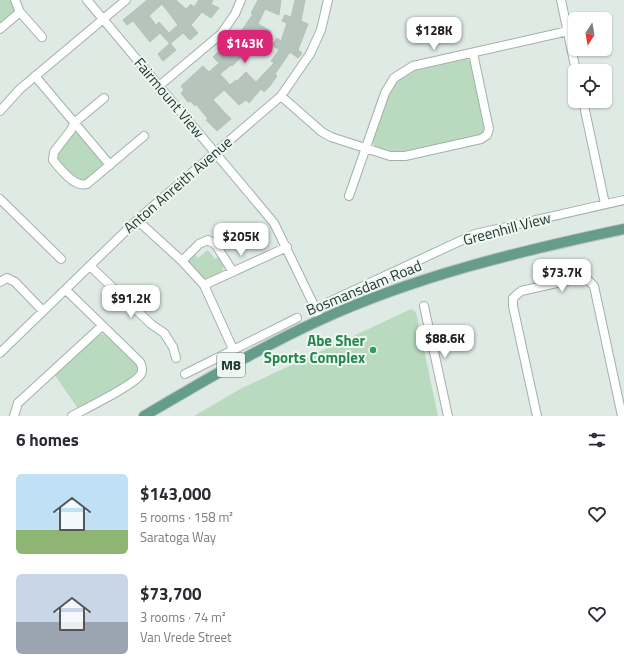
<!DOCTYPE html>
<meta charset="utf-8">
<style>
body{margin:0;font-family:"Titillium Web",sans-serif;background:#f2f2f3;color:#2b2b33;height:100vh;display:flex;flex-direction:column;font-size:15px;white-space:nowrap}
*{box-sizing:border-box;margin:0}
p{font-size:13px;color:#7c7c81}
.icon{flex:none;width:22px;height:22px;fill:none;stroke:currentColor;stroke-width:2;stroke-linecap:round;stroke-linejoin:round}
.map{position:relative;height:416px;overflow:hidden}
.sheet{display:flex;flex-direction:column;background:#fff;flex:1}
.sheet>*{flex:none}
.needle{width:26px;rotate:191deg}
.buttons{position:absolute;left:568px;top:12px;display:grid;gap:8px}
.buttons a{display:grid;place-items:center;width:44px;height:44px;border-radius:6px;background:#fff;box-shadow:0 1px 3px #0004;font-size:20px}
.price{position:absolute;translate:-50% -34px;padding:0 9px;border-radius:8px;background:#fff;color:#222;font-size:13px;line-height:26px;filter:drop-shadow(0 1px 2px #0008)}
.price::after{content:'';position:absolute;left:50%;top:24px;width:12px;height:9px;margin-left:-6px;background:inherit;clip-path:polygon(0 0,100% 0,50% 100%)}
.price.active{background:#db2777;color:#fff}
ul{padding:0;list-style:none}
li{display:flex;align-items:center;gap:12px;height:100px;padding:0 16px}
li span{display:grid;place-items:center;flex:none;width:112px;height:80px;border-radius:6px;color:#555}
li>.icon{margin-inline-start:auto}
span .icon{width:48px;height:48px;fill:#fffc;stroke-width:1}
li b{font-size:17px}
h2{display:flex;justify-content:space-between;align-items:center;height:48px;padding:0 16px;font-size:17px}
.map>svg:first-child{display:block}
</style>
<div class="map">
<svg width="624" height="416" viewBox="0 0 624 416">
<rect width="100%" height="100%" fill="#dfeae4"/>
<path fill="#b9dabf" d="M0,0H12L15,9L13,14L0,24Z
M464,58L468,60L472,64L486,126L485,132L480,136L396,154L374,147L372,140C378,124 382,105 390,90C403,65 439,64 464,58Z
M73,132H79L103,162V167L87,181H78L56,160L55,156Z
M208,250L215,259L220,256L224,266L221,273L205,279L189,265V260L194,253L198,258Z
M411,309L416,312L438,416H194L242,388Z
M101,334L107,335L136,363L138,368C132,385 94,401 79,410L54,374Z"/>
<path fill="#b5c4bd" stroke="#b2c3bb" fill-rule="evenodd" d="M147,0H176L186,9L191,4L194,7L199,0H213L211,4L219,8L211,18L202,12L191,25L198,33L190,40L183,33L170,44L160,33L150,42L133,21L127,25L123,20ZM162,4L178,25L169,33L159,22L156,25L149,16Z
M258,0H281L279,15L265,9L258,24L271,31L268,37L260,33L256,40L251,37L243,49L246,53L232,66L231,65L220,74L230,85L236,80L237,81L246,72L256,82L274,63L271,61L279,50L272,45L277,38L281,41L287,23L282,21L285,15L291,17L295,0H305L301,21L308,24L298,50L302,53L298,58L290,52L275,74L277,76L270,86L264,92L261,89L249,103L246,100L239,105L224,90L213,100L231,119L217,131L206,120L208,119L196,104L195,106L190,101L188,102L181,93L184,90L181,86L203,66L209,72L219,63L213,57L218,52L221,55L229,47L227,45L234,38L236,39L253,14L251,13Z
M170,43L176,50L163,61L158,54Z"/>
<g fill="none" stroke-linecap="round" stroke-linejoin="round">
<g stroke="#a2b1aa" stroke-width="10">
<path id="minor" d="M15,0L20,12L42,37
M87,0L274,223L321,320
M561,0L576,71
M0,29L20,12
M35,76L110,165
M159,86L221,34L235,14L241,0
M281,96L322,132L331,137L390,156H405L481,139L487,135L489,129L473,53
M104,98L74,123L71,130L54,152L53,160C60,169 75,188 87,184L144,136
M583,101L605,204
M0,111L20,89L126,0
M349,196L385,93L394,78L413,66L568,31
M0,199L61,259
M137,220L182,261L204,285L233,349
M182,261L199,244L208,240L216,245L233,272
M90,266L151,324L164,333L173,347L176,358
M0,282L7,278L15,282L43,311
M204,285L287,247
M66,290L140,362C142,366 143,370 141,374C136,384 85,409 72,416
M329,302L475,234L624,200
M424,306L448,416
M0,353L137,220L281,96L310,54L321,30L328,0
M185,374L297,318
M14,416L18,403L102,326
M537,416L513,306V298L521,291L579,278L588,280L594,286L622,416"/>
</g>
<g stroke="#bcc4c1" stroke-width="12">
<path id="major" d="M144,416C202,382 259,348 320,320C416,276 520,251 624,229"/>
</g>
<use href="#minor" stroke="#fff" stroke-width="8"/>
<use href="#major" stroke="#669d8a" stroke-width="10"/>
</g>
<circle fill="#2e9e5b" stroke="#eff7f2" stroke-width="1.5" cx="373" cy="350" r="4"/>
<g text-anchor="middle" stroke-width="4" stroke-linejoin="round" paint-order="stroke">
<rect fill="#eff7f2" stroke="#5f726a" stroke-width="1" x="217" y="353" width="28" height="24" rx="3"/>
<g font-size="14" font-weight="bold" fill="#213930">
<text x="231" y="370">M8</text>
</g>
<g font-size="15" fill="#213930" stroke="#eff7f2">
<text transform="translate(169 98) rotate(50)" y="5">Fairmount View</text>
<text transform="translate(178 185) rotate(-41)" y="5">Anton Anreith Avenue</text>
<text transform="translate(507 229) rotate(-15)" y="5">Greenhill View</text>
<text transform="translate(364 288) rotate(-22)" y="5">Bosmansdam Road</text>
</g>
<g font-size="15" font-weight="bold" fill="#27864d" stroke="#eff7f2" text-anchor="end">
<text x="365" y="346">Abe Sher<tspan x="365" dy="17">Sports Complex</tspan></text>
</g>
</g>
</svg>
<div class="buttons">
<a><svg class="needle" viewBox="-14 -14 28 28"><path d="M0-13l5 13h-10z" fill="#e53935"/><path d="M0 13l5-13h-10z" fill="#7c7c81"/></svg></a>
<a><svg class="icon" aria-label="locate" viewBox="0 0 24 24"><circle cx="12" cy="12" r="6"/><path d="M12 2v4M12 18v4M2 12h4M18 12h4"/></svg></a>
</div>
<b class="price" style="left:434px;top:51px">$128K</b>
<b class="price active" style="left:245px;top:64px">$143K</b>
<b class="price" style="left:241px;top:257px">$205K</b>
<b class="price" style="left:562px;top:293px">$73.7K</b>
<b class="price" style="left:131px;top:319px">$91.2K</b>
<b class="price" style="left:445px;top:359px">$88.6K</b>
</div>
<section class="sheet">
<h2>6 homes<svg class="icon" aria-label="filters" viewBox="0 0 24 24"><path d="M4 7h16M4 17h16"/><circle cx="9" cy="7" r="2"/><circle cx="15" cy="17" r="2"/></svg></h2>
<ul>
<li><span style="background:linear-gradient(#bfe0f5 70%,#8fb573 0)"><svg class="icon" aria-label="home" viewBox="0 0 24 24"><path d="M3 11l9-7 9 7M6 9v11h12V9"/></svg></span><div><b>$143,000</b><p>5 rooms · 158 m²</p><p>Saratoga Way</p></div><svg class="icon" aria-label="heart" viewBox="0 0 24 24"><path d="M12 20l-8-8c-3-5 5-10 8-4 3-6 11-1 8 4z"/></svg></li>
<li><span style="background:linear-gradient(#c9d6e8 60%,#9aa5b1 0)"><svg class="icon" aria-label="home" viewBox="0 0 24 24"><path d="M3 11l9-7 9 7M6 9v11h12V9"/></svg></span><div><b>$73,700</b><p>3 rooms · 74 m²</p><p>Van Vrede Street</p></div><svg class="icon" aria-label="heart" viewBox="0 0 24 24"><path d="M12 20l-8-8c-3-5 5-10 8-4 3-6 11-1 8 4z"/></svg></li>
</ul>
</section>
